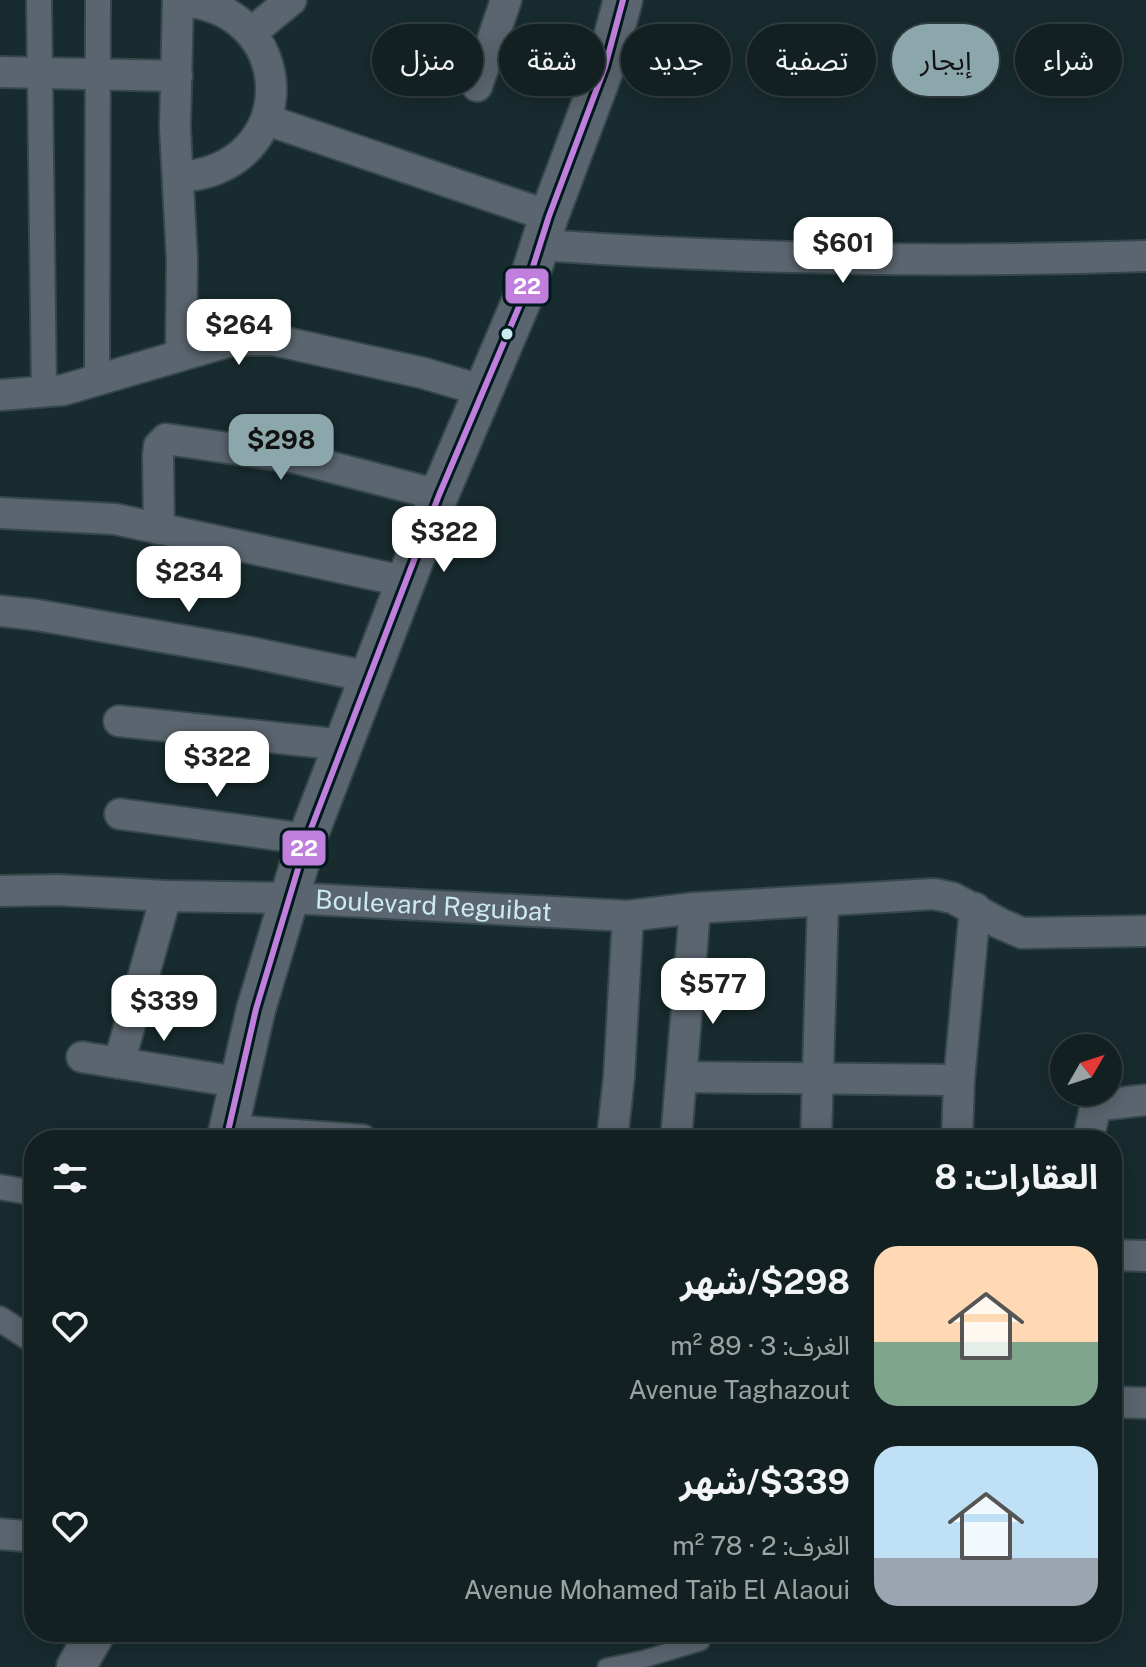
<!DOCTYPE html>
<html lang="ar">
<meta charset="utf-8">
<style>
body{margin:0;font-family:"Public Sans","Noto Sans Arabic",sans-serif;background:#1f2d2f;color:#f1f3f6;direction:rtl;height:100vh;display:flex;flex-direction:column;font-size:30px;white-space:nowrap}
*{box-sizing:border-box;margin:0}
p{font-size:26px;color:#9ca3a5}
.icon{flex:none;width:44px;height:44px;fill:none;stroke:currentColor;stroke-width:2;stroke-linecap:round;stroke-linejoin:round}
.map{position:relative;flex:1;overflow:hidden;direction:ltr}
.panel{position:absolute;left:24px;top:1130px;width:1098px;height:512px;display:flex;flex-direction:column;background:#122022;border-radius:32px;box-shadow:0 4px 20px #0003,0 0 0 2px #313e40;direction:rtl}
.panel>*{flex:none}
.hud{position:absolute;left:24px;top:24px;width:1098px;height:72px;direction:rtl;display:flex;gap:16px}
.needle{width:52px;rotate:51deg}
.tools{position:absolute;left:1050px;top:1034px;display:grid;gap:16px}
.tools a{display:grid;place-items:center;width:72px;height:72px;border-radius:50%;background:#122022;box-shadow:0 4px 20px #0003,0 0 0 2px #313e40;font-size:40px}
.price{position:absolute;translate:-50% -68px;padding:0 18px;border-radius:16px;background:#fff;color:#222;font-size:26px;line-height:52px;filter:drop-shadow(0 2px 4px #0008)}
.price::after{content:'';position:absolute;left:50%;top:48px;width:24px;height:18px;margin-left:-12px;background:inherit;clip-path:polygon(0 0,100% 0,50% 100%)}
.price.active{background:#8ca7ab;color:#111}
ul{padding:0;list-style:none}
li{display:flex;align-items:center;gap:24px;height:200px;padding:0 24px}
li span{display:grid;place-items:center;flex:none;width:224px;height:160px;border-radius:24px;color:#555}
li>.icon{margin-inline-start:auto}
span .icon{width:96px;height:96px;fill:#fffc;stroke-width:1}
li b{font-size:34px}
h2{display:flex;justify-content:space-between;align-items:center;height:96px;padding:0 24px;font-size:34px}
.chip{padding:0 28px;border-radius:36px;background:#122022;box-shadow:0 4px 20px #0003,0 0 0 2px #313e40;font-size:28px;line-height:72px}
.chip.active{background:#8ca7ab;color:#111}
.map>svg:first-child{display:block}
</style>
<div class="map">
<svg width="1146" height="1667" viewBox="0 0 1146 1667">
<rect width="100%" height="100%" fill="#182b2e"/>
<g fill="none" stroke-linecap="round" stroke-linejoin="round">
<g stroke="#36484b" stroke-width="20">
<path id="service" d="M606,1667L644,1659L701,1642"/>
</g>
<g stroke="#36484b" stroke-width="28">
<path id="pedestrian" d="M39,0L44,392
M97,380L98,0
M0,1187L34,1193
M0,1319L34,1341"/>
</g>
<g stroke="#36484b" stroke-width="34">
<g id="minor">
<path d="M178,0L175,128L182,259L181,354"/>
<path d="M178,1C299,5 305,169 179,177"/>
<path d="M251,33L291,0"/>
<path d="M0,72L177,76"/>
<path d="M477,86L506,0"/>
<path d="M267,120L549,216"/>
<path d="M541,245C742,259 945,263 1146,256"/>
<path d="M0,395L63,390L234,340H274L423,373L484,391"/>
<path d="M0,513L115,519L408,582"/>
<path d="M159,529L158,456L159,446L166,439L296,458L439,495"/>
<path d="M0,611L37,615L249,652L370,677"/>
<path d="M119,721L344,745"/>
<path d="M120,814L307,839"/>
<path id="s1" d="M0,891L58,890L166,896L290,898L628,916L695,908L934,894L953,898L999,923L1022,933L1146,931"/>
<path d="M82,1057L237,1082"/>
<path d="M119,1063L166,896"/>
<path d="M682,1077L959,1080"/>
<path d="M228,1130L362,1140"/>
<path d="M612,1140L619,1077L628,916"/>
<path d="M676,1140L695,908"/>
<path d="M816,1140L823,901"/>
<path d="M957,1140L959,1080L975,908"/>
<path d="M1088,1140L1094,1113L1101,1105L1146,1100"/>
<path d="M1112,1255L1146,1256"/>
<path d="M1112,1402L1146,1403"/>
<path d="M0,1534L34,1537"/>
</g>
</g>
<g stroke="#36484b" stroke-width="42">
<path id="tertiary" d="M226,1140L256,1009L307,839L439,495L524,295L549,216L605,67L623,0
M76,1667L96,1632"/>
</g>
<use href="#service" stroke="#5b656f" stroke-width="16"/>
<use href="#pedestrian" stroke="#5b656f" stroke-width="24"/>
<use href="#minor" stroke="#5b656f" stroke-width="30"/>
<use href="#tertiary" stroke="#5b656f" stroke-width="38"/>
<g stroke="#00191c" stroke-width="12">
<path id="bus-1" d="M226,1140L256,1009L307,839L439,495L524,295L549,216L605,67L623,0"/>
</g>
<use href="#bus-1" stroke="#c07fdc" stroke-width="6"/>
</g>
<circle fill="#cbeaee" stroke="#00191c" stroke-width="3" cx="507" cy="334" r="7"/>
<g text-anchor="middle" stroke-width="6" stroke-linejoin="round" paint-order="stroke">
<g font-size="26" fill="#cbeaee" stroke="#00191c">
<text dy="9" stroke="none"><textPath href="#s1" startOffset="434">Boulevard Reguibat</textPath></text>
</g>
</g>
<g stroke="#00191c" stroke-width="3">
<rect x="504" y="267" width="46" height="38" rx="8" fill="#c07fdc"/>
<rect x="281" y="829" width="46" height="38" rx="8" fill="#c07fdc"/>
</g>
<g font-size="22" text-anchor="middle" font-weight="bold" fill="#fff">
<text x="527" y="294">22</text>
<text x="304" y="856">22</text>
</g>
</svg>
<div class="tools">
<a><svg class="needle" viewBox="-14 -14 28 28"><path d="M0-13l5 13h-10z" fill="#e53935"/><path d="M0 13l5-13h-10z" fill="#9ca3a5"/></svg></a>
</div>
<b class="price" style="left:843px;top:285px">$601</b>
<b class="price" style="left:239px;top:367px">$264</b>
<b class="price active" style="left:281px;top:482px">$298</b>
<b class="price" style="left:444px;top:574px">$322</b>
<b class="price" style="left:189px;top:614px">$234</b>
<b class="price" style="left:217px;top:799px">$322</b>
<b class="price" style="left:713px;top:1026px">$577</b>
<b class="price" style="left:164px;top:1043px">$339</b>
<div class="hud">
<a class="chip">شراء</a>
<a class="chip active">إيجار</a>
<a class="chip">تصفية</a>
<a class="chip">جديد</a>
<a class="chip">شقة</a>
<a class="chip">منزل</a>
</div>
<section class="panel">
<h2>العقارات: 8<svg class="icon" aria-label="filters" viewBox="0 0 24 24"><path d="M4 7h16M4 17h16"/><circle cx="9" cy="7" r="2"/><circle cx="15" cy="17" r="2"/></svg></h2>
<ul>
<li><span style="background:linear-gradient(#ffd9b3 60%,#7fa58c 0)"><svg class="icon" aria-label="home" viewBox="0 0 24 24"><path d="M3 11l9-7 9 7M6 9v11h12V9"/></svg></span><div><b>$298/شهر</b><p>الغرف: 3 · 89 m²</p><p>Avenue Taghazout</p></div><svg class="icon" aria-label="heart" viewBox="0 0 24 24"><path d="M12 20l-8-8c-3-5 5-10 8-4 3-6 11-1 8 4z"/></svg></li>
<li><span style="background:linear-gradient(#bfe0f5 70%,#9aa5b1 0)"><svg class="icon" aria-label="home" viewBox="0 0 24 24"><path d="M3 11l9-7 9 7M6 9v11h12V9"/></svg></span><div><b>$339/شهر</b><p>الغرف: 2 · 78 m²</p><p>Avenue Mohamed Taïb El Alaoui</p></div><svg class="icon" aria-label="heart" viewBox="0 0 24 24"><path d="M12 20l-8-8c-3-5 5-10 8-4 3-6 11-1 8 4z"/></svg></li>
</ul>
</section>
</div>
